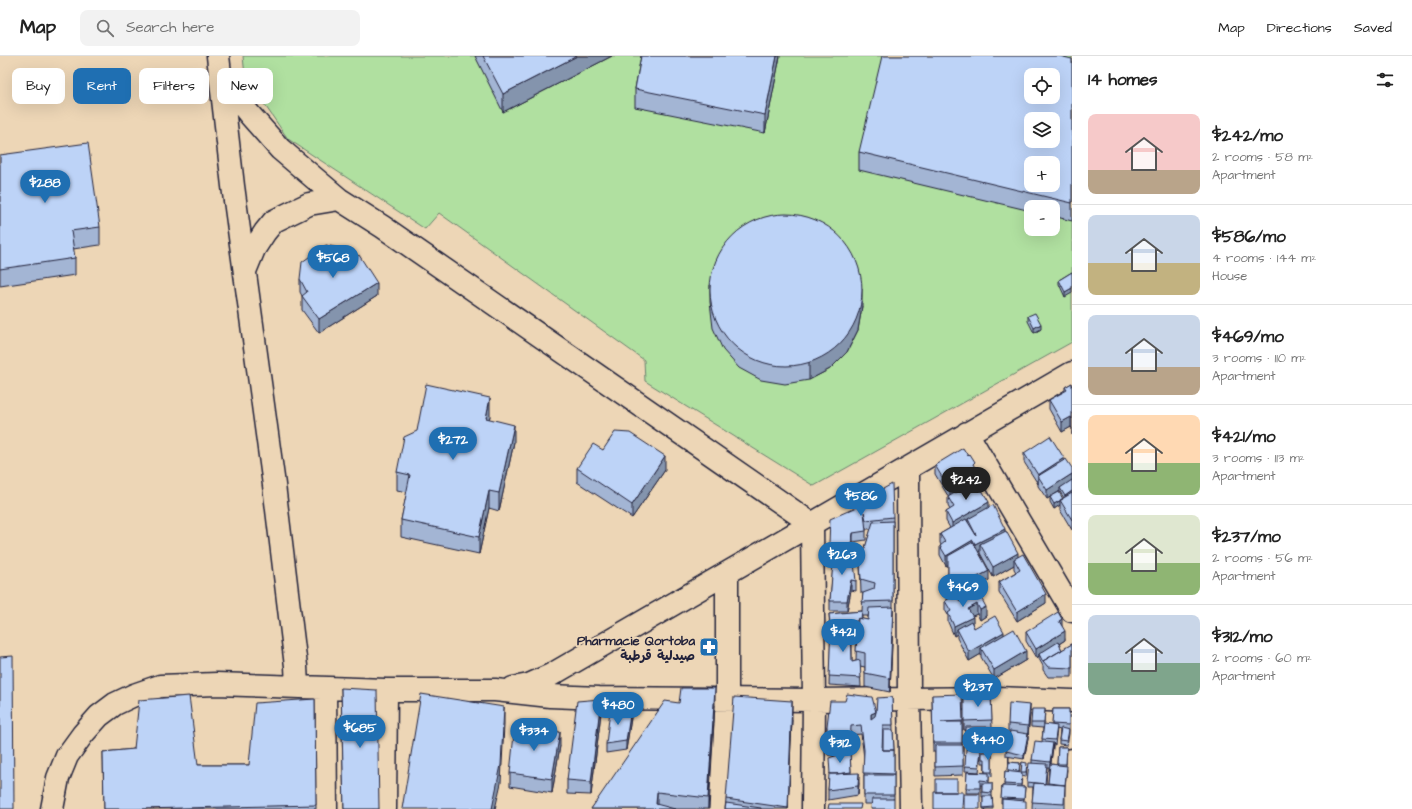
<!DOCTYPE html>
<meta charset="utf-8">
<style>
body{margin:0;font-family:"Architects Daughter","Playpen Sans Arabic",sans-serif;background:#f2f2f2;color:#222;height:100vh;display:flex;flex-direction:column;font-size:15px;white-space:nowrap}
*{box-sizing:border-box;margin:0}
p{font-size:13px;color:#767676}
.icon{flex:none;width:22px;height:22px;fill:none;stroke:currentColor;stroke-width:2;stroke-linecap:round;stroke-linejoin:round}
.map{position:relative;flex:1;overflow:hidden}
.sheet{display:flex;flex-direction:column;background:#fff;width:340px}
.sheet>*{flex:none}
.guide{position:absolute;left:12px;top:12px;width:380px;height:36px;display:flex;gap:8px}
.buttons{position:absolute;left:1024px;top:12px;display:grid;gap:8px}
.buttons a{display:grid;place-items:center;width:36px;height:36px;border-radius:8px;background:#fff;box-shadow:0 4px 16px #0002;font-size:20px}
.price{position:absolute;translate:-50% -34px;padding:0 9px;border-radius:14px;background:#1f6fb2;color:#fff;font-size:13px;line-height:26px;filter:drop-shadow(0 1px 2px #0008)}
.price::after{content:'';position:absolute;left:50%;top:24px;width:12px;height:9px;margin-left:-6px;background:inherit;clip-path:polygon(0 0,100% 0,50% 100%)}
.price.active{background:#222;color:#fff}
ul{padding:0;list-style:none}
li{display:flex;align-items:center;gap:12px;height:100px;padding:0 16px}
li+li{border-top:1px solid #e0e0e0}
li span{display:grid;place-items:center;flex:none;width:112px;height:80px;border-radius:8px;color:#555}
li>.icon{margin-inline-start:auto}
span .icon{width:48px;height:48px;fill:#fffc;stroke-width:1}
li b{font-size:17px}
h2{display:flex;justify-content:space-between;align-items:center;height:48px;padding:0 16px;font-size:17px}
.tag{padding:0 14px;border-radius:8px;background:#fff;box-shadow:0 4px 16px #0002;font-size:14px;line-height:36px}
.tag.active{background:#1f6fb2;color:#fff}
header{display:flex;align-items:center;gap:24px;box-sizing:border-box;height:56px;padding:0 20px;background:#fff;border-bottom:1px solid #e0e0e0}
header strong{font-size:19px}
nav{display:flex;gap:22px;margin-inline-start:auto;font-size:14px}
.search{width:280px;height:36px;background:#f2f2f2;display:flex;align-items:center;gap:10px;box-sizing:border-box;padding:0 14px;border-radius:8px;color:#767676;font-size:15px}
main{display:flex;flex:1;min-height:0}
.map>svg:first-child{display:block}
</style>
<header>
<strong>Map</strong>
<div class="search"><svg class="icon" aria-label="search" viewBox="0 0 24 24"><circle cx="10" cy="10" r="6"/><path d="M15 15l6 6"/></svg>Search here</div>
<nav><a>Map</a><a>Directions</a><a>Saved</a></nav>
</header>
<main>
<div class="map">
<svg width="1072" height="753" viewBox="0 0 1072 753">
<rect width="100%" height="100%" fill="#edd6b6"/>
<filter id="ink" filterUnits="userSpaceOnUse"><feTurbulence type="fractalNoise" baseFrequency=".025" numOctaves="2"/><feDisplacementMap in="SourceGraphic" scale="8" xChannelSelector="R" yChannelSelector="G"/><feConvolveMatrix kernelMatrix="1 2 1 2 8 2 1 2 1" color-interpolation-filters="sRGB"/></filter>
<g filter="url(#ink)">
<path fill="#b0e0a0" stroke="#69816e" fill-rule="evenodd" d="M243,0H1072V286L814,430L645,325L644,304L439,157L425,173L288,83L245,20ZM1031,19H1053V41H1031ZM1031,63H1053V85H1031ZM1031,107H1053V129H1031ZM1031,151H1053V173H1031Z"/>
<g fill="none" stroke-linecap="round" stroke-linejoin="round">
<g stroke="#22223b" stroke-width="25">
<path id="minor" d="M218,0L233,130L274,429L296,610L297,631
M220,21L250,59L280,93L339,143L383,171L812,468L814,644L813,753
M245,215L254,193L265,176L274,165L309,148L339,143
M967,377L1072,555
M908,412L909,642L911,753
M325,632L326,753
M513,632L529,629L551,619L1072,317
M997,642V753
M52,753L58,722L67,700L83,678L99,660L115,648L134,639L160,630L217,628L386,634H495L550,640L599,642L814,644L997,642L1072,645
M385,753L386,634
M715,753L727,644V518
M1070,753L1072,704"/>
</g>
<use href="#minor" stroke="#edd6b6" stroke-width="22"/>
</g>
<path fill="#a3b5d4" stroke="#22223b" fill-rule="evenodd" d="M475,0H612L503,56Z
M641,0H780L765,77L635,51V33Z
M1072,3V165L1053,160V151H1031V155L859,114V96Z
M0,99L100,171V189L73,193L75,202V219L0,230Z
M352,204L377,240L319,277L302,254V240L300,236V223Z
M1072,216L1065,241L1059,228V224Z
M710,229L862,250L858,274L847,296L830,313L809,324L785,328L761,324L739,312L723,294L713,272L710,246Z
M1028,260L1041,273L1034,277L1028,265Z
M1072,327V379V372L1071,371L1062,376L1049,353V344L1065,334V331Z
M490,360L489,363L514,386L499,455L489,452L479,498L401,481V464L407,436L397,434V416Z
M603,394L665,414L632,462L577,426V412Z
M1024,397L1064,404L1072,418V474L1060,454V449L1054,453L1050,446V441L1047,443L1038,430V428L1024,406ZM1060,435V436L1064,442L1063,443L1051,440Z
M935,409L975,412L978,426L989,451L1005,475L1018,501L1046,547L1017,565L999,536V526L1016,516L1014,513V509L993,521L980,497V495L978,496L989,524L957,541L960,546L978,536L986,560L980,564L977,558L972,560L973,568L974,572L1004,579L1026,604L994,623L981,601V598L969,605L957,582V578L954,580L948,566V559L945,554V545L948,543V508L946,510L940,499V490L941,489L940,487V478L950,472L946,465V456L950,454L948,450V440L935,418Z
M863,444L893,461V559L890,636L865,631V611L860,610L861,631L829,629L831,572H830L829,558L862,555L863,537H861L860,508L871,473H866V484L853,486L851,499H849V508L856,525V535L851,534L847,555H830V545L834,498L829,497V488L863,448ZM862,560H868V564L862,563ZM852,570H857L856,605L852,606Z
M1062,570L1065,584L1059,588L1062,594L1072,588V621H1048L1043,614V610L1039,603V600L1036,602L1026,585V576Z
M341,632L379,753H344Z
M932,639L963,665V674H962V689H963V719L935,720V696H933Z
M991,639L992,673H989V696H992V720L989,721V727H992V740L993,753H983V741H982V729H980V737H966L967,716L985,717V707H982V698H981L979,716L965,715L967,686H966V674H964V640Z
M892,641L893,674L894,694V743L871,748H864V702L861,678L851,679L850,697L851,717L859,727L858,739L828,744V734L830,718L837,700L828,699L827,670L876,656Z
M315,643L316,753H104L103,696L134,693L198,709H249Z
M679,647L715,649L709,753H591Z
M1045,653L1044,669H1052L1053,653H1069V678L1067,689L1059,688V684L1060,674L1057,673L1055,689L1053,688L1051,708L1057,709L1058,691H1067L1066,710L1067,714L1065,730V753H1032L1033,731H1027V726L1032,707V704L1042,686L1043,672L1031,671V667ZM1047,711H1049L1048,728H1046Z
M601,657L591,739L567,738V724Z
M1030,658L1028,679V683L1024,703L1006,700V695L1010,678H1008V668Z
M631,662L626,694L606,697V688Z
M792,663L788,753H725L726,743Z
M560,690L552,737L510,730V717Z
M1009,706L1020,707L1019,717H1021L1022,706L1027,711L1026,721L1022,720L1021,731H1025L1024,744L1001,747L1002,730H1004L1005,715L1008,716Z"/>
<path fill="#8494ad" stroke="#22223b" d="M577,0H612L503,56V38Z
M777,0H780L765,77V59Z
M377,227V240L319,277V263Z
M1072,232V237L1065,241V236Z
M862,233V250L858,274L847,296L830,313L809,324V307Z
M1041,268V273L1034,277V272Z
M490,342V360L486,380V362Z
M1071,361V371L1062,376V366Z
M514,369V386L499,455V437Z
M665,400V414L632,462V449Z
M1064,402V411L1038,420V428V419Z
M978,417V426L950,444V435Z
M1072,418V427L1060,432V435L1047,443V434Z
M489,435V452L479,498V481Z
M1072,435V440L1065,444V440Z
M1063,443L1060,444V449L1054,453V448Z
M989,446V455L968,463V467L952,477V467Z
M1005,473V482L980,488V495L975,497V488Z
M853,477V486L851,499V490Z
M973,484V493L946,510V500Z
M849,495V504L847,518V508Z
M1018,497V507L1014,503V509L993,521V511Z
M989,515V524L948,546V536Z
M851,524V534L847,555V545Z
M1046,538V547L1017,565V556Z
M977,548V558L968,562V553Z
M893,551V565L890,636V622Z
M986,551V560L980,564V554Z
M973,561V570L957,573V578L954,580V570Z
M1062,563V572L1059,565Z
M1065,575V584L1040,600L1039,598V600L1036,602V593Z
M1004,576V586L981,592V598L969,605V596Z
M1026,595V604L994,623V614Z
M715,632V649L708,753V742Z
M601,643V657L591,739V726Z
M792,645V663L788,753Z
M1030,649V658L1028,679V670Z
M504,651V669L501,727L495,753H492Z
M631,653V662L626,694V685Z
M876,656V665L871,672V658Z
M560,676V690L552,737V723Z
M1028,678V683L1024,703V699Z
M1053,687V692L1050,711V706Z
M859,717V727L858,739V730Z
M657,736V753L656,748Z"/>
<path fill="#bdd3f7" stroke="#22223b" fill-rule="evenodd" d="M483,0H577L503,38Z
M641,0H777L765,59L635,33Z
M882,0H1059L1072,3V147L859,96ZM1031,19H1053V41H1031ZM1031,63H1053V85H1031ZM1031,107H1053V129H1031Z
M88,87L100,171L71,175L75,202L0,213V99Z
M710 234a76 76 0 1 1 152 0a76 76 0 1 1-152 0Z
M326,189L346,194L352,204L359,199L377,227L319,263L302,240L307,236L300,223L302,206Z
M1072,216V232L1065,236L1059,224Z
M1035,257L1041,268L1034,272L1028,260Z
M1072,327V363L1071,361L1062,366L1049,344L1067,334L1065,331Z
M426,328L490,342L486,362L514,369L499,437L489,435L479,481L401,464L410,419L397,416L404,381L417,375Z
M615,376L630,377L665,400L632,449L577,412L593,388L603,394Z
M1050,380L1064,402L1038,419L1024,397Z
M963,392L968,400L970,398L975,406L973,408L978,417L950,435L935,409Z
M1066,403L1072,412V418L1047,434L1038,420Z
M976,424L989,446L952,467L946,456L954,451L948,441Z
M1072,424V435L1065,440L1060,432Z
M892,428L893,461L866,464L864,456L866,475L853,477L851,490L829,488L830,463L864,448L863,444Z
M1059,436L1063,443L1054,448L1050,441Z
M1072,437V464L1060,444Z
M993,449L1005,473L975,488L973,484L946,500L940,490L945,486L940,478L966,463L976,479L968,463Z
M893,465V545L862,546L863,537L874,533L875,527L861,523L860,508L873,466Z
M1006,475L1018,497L993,511L980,488Z
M973,486L989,515L948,536V500Z
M834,493L849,495L847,508L854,507L856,525L851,524L847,545H830Z
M1023,498L1046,538L1017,556L999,526L1020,514L1014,503Z
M978,536L986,551L980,554L977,548L968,553L973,561L954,570L948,557L951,555L945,545L956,539L960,546Z
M893,551L890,622L865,617V597L856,595L858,562L868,564L869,552Z
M862,555L861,563L858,562L857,565L830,568L829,558Z
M1058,556L1062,563L1059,565L1065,575L1036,593L1026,576Z
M995,560L1004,576L969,596L957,573L971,565L974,572Z
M851,567L852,606L860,604L861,622L829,620L831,569Z
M1014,573L1026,595L994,614L981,592Z
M1058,586L1062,594L1043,605V606L1039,598Z
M1072,588V612L1048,611L1043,605Z
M13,600L14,753H0V601Z
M341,632L377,634L379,753H344Z
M681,632H715L708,742L657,736L656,748L675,753H591L665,645L679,647Z
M421,638L504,651L501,709L492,753H402Z
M847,638L872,641L876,656L877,642L892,641L893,669H883L882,694H894V718L863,717L864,694L861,669L851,670L850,690H828L827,670L830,645H845ZM876,656L875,660L871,663V658Z
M962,638L963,665L941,666H962V687H933L932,639Z
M991,639L992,664L964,665V640Z
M189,640L198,709H249L255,647L315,643L316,749L139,753H104L103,696L134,693L139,644Z
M734,641L792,645L788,752L726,743Z
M601,643L591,726L567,724L577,645Z
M1009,647L1030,649L1028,670L1008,668Z
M631,653L626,685L606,688L610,654Z
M1032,653H1045L1044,667H1031Z
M1053,653H1069V669L1052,668Z
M1044,668L1057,670L1055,684L1042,683Z
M515,669L560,676L552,723L510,717Z
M966,671H990L989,682H966Z
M1061,672L1069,674L1067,685L1059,684Z
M883,674H893L894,694H883Z
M1010,675L1028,678L1024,699L1006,695Z
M967,684L989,685L988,694L966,692Z
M1035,685L1053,687L1050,706L1032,704Z
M935,689H963V710L935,711Z
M1058,691H1067L1066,708H1057Z
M966,693L981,694L979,711L965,710Z
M850,695L851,716L837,718H830L829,702Z
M982,696H992V716H985V703H982Z
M1009,706L1020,707L1019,715L1008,714Z
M1022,706L1027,707L1026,716H1021Z
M1029,707L1047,708L1045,728L1027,726Z
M1050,708L1067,710L1065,729L1048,727Z
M1005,715L1022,717L1021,729L1004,728Z
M967,716L989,717V725L980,724V732H966Z
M859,717L858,730L828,734L829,718Z
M864,719H894V739H864Z
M936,723H957V736H936Z
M982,727H992V737L982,736Z
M1034,727L1065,729L1064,748L1032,746Z
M1002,730L1025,731L1024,743L1001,742Z
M934,736H963L962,753H934Z
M964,738H980V753H964Z
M983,740H992L993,751L983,752Z
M872,743H894V753H871Z
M1002,743L1026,745V753H1002Z
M726,747L761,752V753H725Z
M829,748H861L860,753H828Z"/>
</g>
<defs>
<g id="pharmacy-square" transform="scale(1)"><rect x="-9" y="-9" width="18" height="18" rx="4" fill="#1f6fb2" stroke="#edd6b6"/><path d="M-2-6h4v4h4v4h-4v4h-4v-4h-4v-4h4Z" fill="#fff"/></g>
</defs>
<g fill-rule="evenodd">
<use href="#pharmacy-square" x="709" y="591"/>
</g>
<g text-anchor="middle" stroke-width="4" stroke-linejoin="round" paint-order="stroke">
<g font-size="13" font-weight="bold" fill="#22223b" stroke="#edd6b6" text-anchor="end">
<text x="695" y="589">Pharmacie Qortoba<tspan x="695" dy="15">صيدلية قرطبة</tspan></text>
</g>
</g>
</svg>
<div class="buttons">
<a><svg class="icon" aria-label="locate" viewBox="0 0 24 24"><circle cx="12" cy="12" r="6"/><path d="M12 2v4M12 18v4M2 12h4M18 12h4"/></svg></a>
<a><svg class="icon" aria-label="layers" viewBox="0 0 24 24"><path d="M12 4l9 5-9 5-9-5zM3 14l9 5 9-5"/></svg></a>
<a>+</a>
<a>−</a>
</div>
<b class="price" style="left:45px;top:148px">$288</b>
<b class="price" style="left:333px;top:223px">$568</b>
<b class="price" style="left:453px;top:405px">$272</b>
<b class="price active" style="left:966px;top:445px">$242</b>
<b class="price" style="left:861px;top:461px">$586</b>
<b class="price" style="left:842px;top:520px">$263</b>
<b class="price" style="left:963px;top:552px">$469</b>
<b class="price" style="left:843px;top:597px">$421</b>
<b class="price" style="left:978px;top:652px">$237</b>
<b class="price" style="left:618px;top:670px">$480</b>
<b class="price" style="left:360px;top:693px">$685</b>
<b class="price" style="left:534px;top:696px">$334</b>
<b class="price" style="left:988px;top:705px">$440</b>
<b class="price" style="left:840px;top:708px">$312</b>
<div class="guide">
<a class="tag">Buy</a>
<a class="tag active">Rent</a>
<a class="tag">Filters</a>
<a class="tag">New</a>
</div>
</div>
<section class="sheet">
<h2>14 homes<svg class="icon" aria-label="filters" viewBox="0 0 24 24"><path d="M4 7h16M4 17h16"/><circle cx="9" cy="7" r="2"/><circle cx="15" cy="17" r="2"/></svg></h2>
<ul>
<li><span style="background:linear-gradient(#f6c9c9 70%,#b9a48a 0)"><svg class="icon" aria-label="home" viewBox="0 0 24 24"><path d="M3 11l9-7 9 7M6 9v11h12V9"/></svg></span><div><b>$242/mo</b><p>2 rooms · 58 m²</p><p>Apartment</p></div></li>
<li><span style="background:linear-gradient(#c9d6e8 60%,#c2b280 0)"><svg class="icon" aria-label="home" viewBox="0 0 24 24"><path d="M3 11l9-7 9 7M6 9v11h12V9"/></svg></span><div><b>$586/mo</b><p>4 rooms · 144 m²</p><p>House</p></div></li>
<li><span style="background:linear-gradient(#c9d6e8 65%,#b9a48a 0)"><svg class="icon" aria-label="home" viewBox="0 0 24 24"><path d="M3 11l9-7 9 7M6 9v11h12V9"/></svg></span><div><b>$469/mo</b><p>3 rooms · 110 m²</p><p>Apartment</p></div></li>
<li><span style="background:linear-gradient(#ffd9b3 60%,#8fb573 0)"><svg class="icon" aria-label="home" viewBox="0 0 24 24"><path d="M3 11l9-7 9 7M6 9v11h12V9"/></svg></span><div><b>$421/mo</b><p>3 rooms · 113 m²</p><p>Apartment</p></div></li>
<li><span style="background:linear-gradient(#dfe7d0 60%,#8fb573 0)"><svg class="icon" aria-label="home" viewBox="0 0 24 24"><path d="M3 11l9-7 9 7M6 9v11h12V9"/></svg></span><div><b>$237/mo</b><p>2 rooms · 56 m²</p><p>Apartment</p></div></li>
<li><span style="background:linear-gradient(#c9d6e8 60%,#7fa58c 0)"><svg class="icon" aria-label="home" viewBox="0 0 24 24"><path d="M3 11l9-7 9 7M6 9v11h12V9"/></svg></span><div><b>$312/mo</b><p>2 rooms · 60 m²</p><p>Apartment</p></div></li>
</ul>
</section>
</main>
